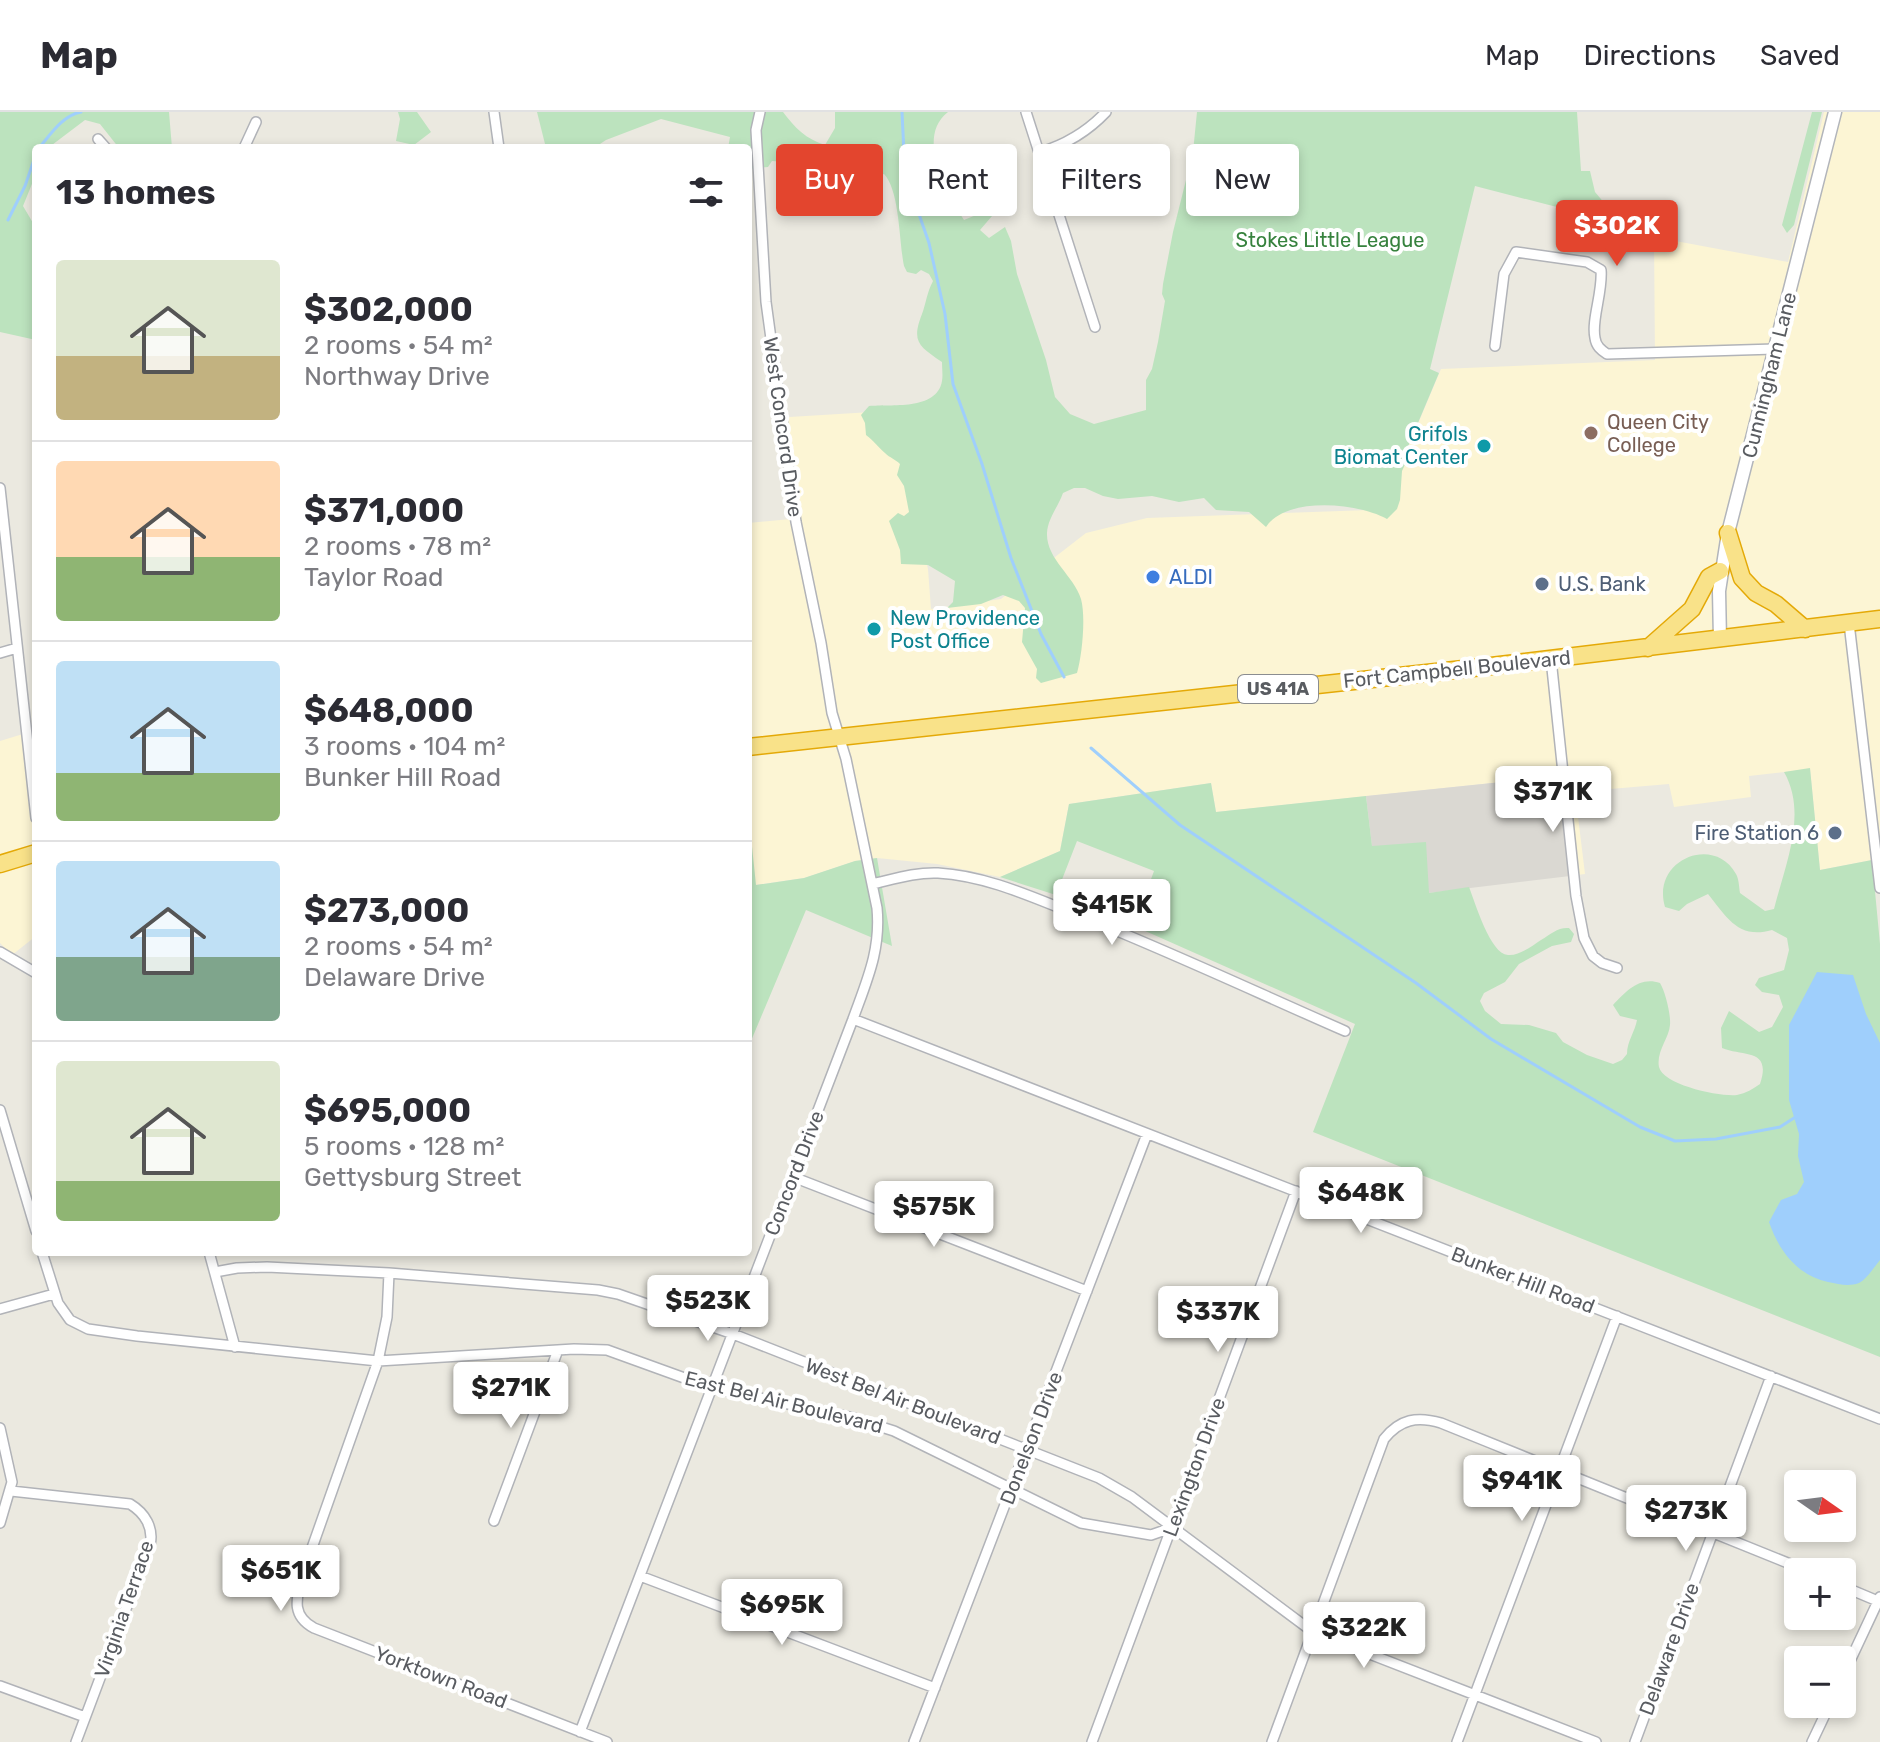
<!DOCTYPE html>
<meta charset="utf-8">
<style>
body{margin:0;font-family:Rubik,sans-serif;background:#f2f2f3;color:#2b2b33;height:100vh;display:flex;flex-direction:column;font-size:30px;white-space:nowrap}
*{box-sizing:border-box;margin:0}
p{font-size:26px;color:#7c7c81}
.icon{flex:none;width:44px;height:44px;fill:none;stroke:currentColor;stroke-width:2;stroke-linecap:round;stroke-linejoin:round}
.map{position:relative;flex:1;overflow:hidden}
.panel{position:absolute;left:32px;top:32px;width:720px;height:1112px;display:flex;flex-direction:column;background:#fff;border-radius:8px;box-shadow:0 4px 12px #0003}
.panel>*{flex:none}
.guide{position:absolute;left:776px;top:32px;width:760px;height:72px;display:flex;gap:16px}
.needle{width:52px;rotate:104deg}
.buttons{position:absolute;left:1784px;top:1358px;display:grid;gap:16px}
.buttons a{display:grid;place-items:center;width:72px;height:72px;border-radius:8px;background:#fff;box-shadow:0 4px 12px #0003;font-size:40px}
.price{position:absolute;translate:-50% -68px;padding:0 18px;border-radius:8px;background:#fff;color:#222;font-size:26px;line-height:52px;filter:drop-shadow(0 2px 4px #0008)}
.price::after{content:'';position:absolute;left:50%;top:48px;width:24px;height:18px;margin-left:-12px;background:inherit;clip-path:polygon(0 0,100% 0,50% 100%)}
.price.on{background:#e3452e;color:#fff}
ul{padding:0;list-style:none}
li{display:flex;align-items:center;gap:24px;height:200px;padding:0 24px}
li+li{border-top:2px solid #e1e1e2}
li span{display:grid;place-items:center;flex:none;width:224px;height:160px;border-radius:8px;color:#555}
li>.icon{margin-inline-start:auto}
span .icon{width:96px;height:96px;fill:#fffc;stroke-width:1}
li b{font-size:34px}
h2{display:flex;justify-content:space-between;align-items:center;height:96px;padding:0 24px;font-size:34px}
.tag{padding:0 28px;border-radius:8px;background:#fff;box-shadow:0 4px 12px #0003;font-size:28px;line-height:72px}
.tag.on{background:#e3452e;color:#fff}
header{display:flex;align-items:center;gap:48px;box-sizing:border-box;height:112px;padding:0 40px;background:#fff;border-bottom:2px solid #e1e1e2}
header strong{font-size:38px}
nav{display:flex;gap:44px;margin-inline-start:auto;font-size:28px}
.map>svg:first-child{display:block}
</style>
<header>
<strong>Map</strong>
<nav><a>Map</a><a>Directions</a><a>Saved</a></nav>
</header>
<div class="map">
<svg width="1880" height="1630" viewBox="0 0 1880 1630">
<rect width="100%" height="100%" fill="#ebe9e0"/>
<path fill="#fcf5d4" d="M1824,0H1880V735L1872,748L1820,758L1810,657L1749,664L1751,685L1674,695L1669,672L1575,680L1585,762L1570,764L1560,664L1216,700L1211,671L1069,692L1060,739L1000,765L937,752L877,746L855,749L804,766L755,773L748,716V411L791,407L773,306L888,299L928,457L931,497L1001,487L1086,421L1147,406L1397,397L1396,364L1441,257L1655,248L1654,125L1788,150Z
M36,618V824L12,843L0,831V629Z"/>
<path fill="#dad8d2" d="M1560,664L1570,764L1429,781L1372,734L1366,684Z"/>
<path fill="#bce3be" d="M0,0H169L172,36H119L100,12L85,8L48,36H36V62L23,94L36,116V228L0,220Z
M398,0H417L431,20L414,33L396,29L400,7Z
M537,0H783C795,16 806,27 825,33L835,16V0H948C928,16 933,39 939,62C956,62 969,56 985,54L986,65L983,74L965,76L955,94L964,108L976,103L973,88L990,87L998,97L980,118L989,126L1005,115L1011,129L1017,162L1046,248L1055,285L1070,302L1094,312L1146,298V268L1152,257L1158,230L1165,189L1162,182L1163,172L1173,120L1193,40L1197,0H1577L1581,59H1590L1595,80L1611,99L1607,108L1475,74L1430,257L1439,261L1407,337L1409,344L1402,359L1400,388L1397,397L1387,407C1359,391 1286,384 1266,415L1249,400L1216,398L1204,386L1179,390L1152,384L1118,387L1103,384L1085,376H1074L1063,381C1058,395 1048,406 1047,421C1046,447 1074,464 1081,487C1086,505 1082,544 1077,561L1041,571L1036,566L1037,557L1022,530L1025,496L1019,489L1003,483L981,492L947,496L953,490L955,469L928,453L901,452L900,438L889,409L898,401L904,404L909,400L904,374L897,363L900,352C895,347 890,346 885,341C878,335 874,329 866,323L865,311L861,303L869,294C890,292 937,299 942,269C943,264 942,256 942,250C919,234 911,230 922,202C926,191 927,180 933,169L929,162L921,158L916,162L907,160L904,154C899,130 900,79 884,62C872,67 862,65 853,57L838,59L827,53L772,49L768,55L748,57V36H728L730,25L661,7L606,28L594,36H546Z
M1812,0H1822L1794,113L1787,121L1782,113Z
M1810,656L1820,758L1872,748L1880,832V1245L1313,1020L1355,912L1134,814L1154,759L1077,729L1056,783L1000,765L1060,739L1069,692L1211,671L1216,700L1366,684L1372,734L1426,730L1429,781L1469,775C1475,790 1490,842 1508,843C1519,844 1532,834 1541,828C1551,822 1558,815 1569,816L1574,822L1571,830L1552,834L1519,852L1505,870L1484,881L1480,889L1485,899L1501,912L1529,913L1556,921L1563,930L1587,943L1613,952L1622,948L1627,942C1627,929 1635,920 1637,908L1620,904L1613,893C1626,879 1640,864 1660,871C1665,879 1671,902 1670,913C1669,926 1656,940 1659,955C1663,973 1720,985 1737,983C1746,981 1753,977 1760,972C1772,936 1744,945 1722,936L1721,916L1729,899L1759,920L1772,915L1783,895L1779,883L1762,880L1755,873L1759,866L1784,858L1789,838L1787,826L1772,818C1738,828 1726,804 1708,782L1687,792L1679,799L1665,795C1651,748 1714,722 1736,762C1739,767 1739,775 1740,781L1765,799L1774,797C1785,753 1808,702 1784,660Z
M750,715L756,773L804,766L855,749L877,746L892,834L806,798L748,936Z"/>
<path fill="#9fcffc" d="M1817,860L1853,863L1866,902L1880,931V1148C1874,1155 1867,1167 1859,1171C1848,1175 1839,1172 1828,1170C1797,1163 1779,1139 1769,1110L1781,1088L1797,1082L1804,1070L1798,1044L1799,1022L1789,988V913Z"/>
<g fill="none" stroke-linecap="round" stroke-linejoin="round">
<path stroke="#9fcffc" stroke-width="3" d="M902,0L905,62L929,131L945,202L953,272L982,352L1011,446L1041,522L1064,565
M39,36C50,23 63,3 81,0
M8,108L25,74L36,42
M1091,636L1180,713L1416,871L1491,927L1640,1015L1675,1029L1716,1027L1780,1015L1797,1004"/>
<g stroke="#b1b3b8" stroke-width="12">
<path id="street" d="M494,0L499,36
M1026,0L1095,215
M98,27L106,36
M244,36L256,10
M1041,40C1067,32 1087,20 1106,0
M1495,234L1504,162L1516,140L1587,150L1601,158C1603,180 1591,208 1595,226C1596,234 1601,238 1607,242L1775,237
M0,376L36,706
M1849,511L1880,776
M0,541L17,536
M1551,547L1576,784L1584,826L1593,844L1602,851L1617,856
M872,772C894,767 916,760 938,761C989,764 1036,787 1083,805C1171,840 1258,881 1345,919
M0,840L36,861
M853,907L1880,1307
M0,998L36,1119
M793,1065L1087,1179
M42,1140L58,1191L70,1208L88,1217L137,1224L378,1249L574,1237L607,1238L712,1276L850,1305L894,1319L1081,1411L1151,1423L1171,1416
M209,1140L235,1235
M215,1160L237,1156L267,1155L389,1161L598,1178L618,1182L733,1222L1099,1366L1132,1385L1313,1520L1596,1630
M389,1161L387,1205L378,1249L301,1467C296,1488 292,1504 314,1516L607,1630
M0,1197L54,1182
M0,1316L12,1370L0,1411
M11,1379L130,1392C145,1401 154,1416 150,1433L76,1630
M494,1409L558,1238
M640,1464L935,1576
M1842,1474L1880,1490
M1842,1566L1880,1485
M0,1574L85,1605
M580,1620L853,907C867,868 881,838 877,796L846,647L832,601L821,531L796,410L766,190L756,18L760,0
M914,1630L1147,1022
M1092,1630L1296,1079
M1272,1630L1384,1327C1400,1307 1417,1304 1441,1311L1810,1460
M1457,1630L1617,1204
M1635,1630L1771,1264
M1812,1630L1830,1592"/>
</g>
<g stroke="#b2b5bb" stroke-width="15">
<path id="secondary" d="M1720,528L1719,479L1728,421L1835,0"/>
</g>
<g stroke="#e4a907" stroke-width="19">
<path id="highway" d="M1728,421L1742,466L1756,481L1776,492L1805,517
M1648,536L1692,497L1709,465L1720,459
M748,635L1491,554L1880,507
M0,752L36,741"/>
</g>
<use href="#street" stroke="#fff" stroke-width="9"/>
<use href="#secondary" stroke="#fff" stroke-width="12"/>
<use href="#highway" stroke="#f9e289" stroke-width="16"/>
</g>
<circle fill="#8d6e63" stroke="#fff" stroke-width="3" cx="1591" cy="321" r="8"/>
<g fill="#0f9aa8" stroke="#fff" stroke-width="3">
<circle cx="1484" cy="334" r="8"/>
<circle cx="874" cy="517" r="8"/>
</g>
<circle fill="#3f7fe0" stroke="#fff" stroke-width="3" cx="1153" cy="465" r="8"/>
<g fill="#5c6f8a" stroke="#fff" stroke-width="3">
<circle cx="1542" cy="472" r="8"/>
<circle cx="1835" cy="721" r="8"/>
</g>
<g text-anchor="middle" stroke-width="8" stroke-linejoin="round" paint-order="stroke">
<rect fill="#fff" stroke="#8b8d90" stroke-width="2" x="1238" y="563" width="80" height="28" rx="6"/>
<g font-size="18" font-weight="bold" fill="#595c61">
<text x="1278" y="583">US 41A</text>
</g>
<g font-size="20" fill="#37823e" stroke="#fff">
<text x="1330" y="135">Stokes Little League</text>
</g>
<g font-size="20" fill="#595c61" stroke="#fff">
<text transform="translate(1769 263) rotate(-76)" y="7">Cunningham Lane</text>
<text transform="translate(783 315) rotate(82)" y="7">West Concord Drive</text>
<text transform="translate(1457 557) rotate(-6)" y="7">Fort Campbell Boulevard</text>
<text transform="translate(794 1061) rotate(-69)" y="7">Concord Drive</text>
<text transform="translate(1523 1168) rotate(21)" y="7">Bunker Hill Road</text>
<text transform="translate(903 1289) rotate(21)" y="7">West Bel Air Boulevard</text>
<text transform="translate(784 1290) rotate(14)" y="7">East Bel Air Boulevard</text>
<text transform="translate(1031 1326) rotate(-69)" y="7">Donelson Drive</text>
<text transform="translate(1194 1355) rotate(-70)" y="7">Lexington Drive</text>
<text transform="translate(124 1497) rotate(-71)" y="7">Virginia Terrace</text>
<text transform="translate(1669 1537) rotate(-70)" y="7">Delaware Drive</text>
<text transform="translate(441 1565) rotate(21)" y="7">Yorktown Road</text>
</g>
<g font-size="20" fill="#785e54" stroke="#fff" text-anchor="start">
<text x="1607" y="317">Queen City<tspan x="1607" dy="23">College</tspan></text>
</g>
<g font-size="20" fill="#0d838f" stroke="#fff" text-anchor="end">
<text x="1468" y="329">Grifols<tspan x="1468" dy="23">Biomat Center</tspan></text>
<text x="890" y="513" text-anchor="start">New Providence<tspan x="890" dy="23">Post Office</tspan></text>
</g>
<g font-size="20" fill="#366cbe" stroke="#fff" text-anchor="start">
<text x="1169" y="472">ALDI</text>
</g>
<g font-size="20" fill="#4e5e75" stroke="#fff" text-anchor="start">
<text x="1558" y="479">U.S. Bank</text>
<text x="1819" y="728" text-anchor="end">Fire Station 6</text>
</g>
</g>
</svg>
<div class="buttons">
<a><svg class="needle" viewBox="-14 -14 28 28"><path d="M0-13l5 13h-10z" fill="#e53935"/><path d="M0 13l5-13h-10z" fill="#7c7c81"/></svg></a>
<a>+</a>
<a>−</a>
</div>
<b class="price on" style="left:1617px;top:156px">$302K</b>
<b class="price" style="left:1553px;top:722px">$371K</b>
<b class="price" style="left:1112px;top:835px">$415K</b>
<b class="price" style="left:1361px;top:1123px">$648K</b>
<b class="price" style="left:934px;top:1137px">$575K</b>
<b class="price" style="left:708px;top:1231px">$523K</b>
<b class="price" style="left:1218px;top:1242px">$337K</b>
<b class="price" style="left:511px;top:1318px">$271K</b>
<b class="price" style="left:1522px;top:1411px">$941K</b>
<b class="price" style="left:1686px;top:1441px">$273K</b>
<b class="price" style="left:281px;top:1501px">$651K</b>
<b class="price" style="left:782px;top:1535px">$695K</b>
<b class="price" style="left:1364px;top:1558px">$322K</b>
<div class="guide">
<a class="tag on">Buy</a>
<a class="tag">Rent</a>
<a class="tag">Filters</a>
<a class="tag">New</a>
</div>
<section class="panel">
<h2>13 homes<svg class="icon" aria-label="filters" viewBox="0 0 24 24"><path d="M4 7h16M4 17h16"/><circle cx="9" cy="7" r="2"/><circle cx="15" cy="17" r="2"/></svg></h2>
<ul>
<li><span style="background:linear-gradient(#dfe7d0 60%,#c2b280 0)"><svg class="icon" aria-label="home" viewBox="0 0 24 24"><path d="M3 11l9-7 9 7M6 9v11h12V9"/></svg></span><div><b>$302,000</b><p>2 rooms · 54 m²</p><p>Northway Drive</p></div></li>
<li><span style="background:linear-gradient(#ffd9b3 60%,#8fb573 0)"><svg class="icon" aria-label="home" viewBox="0 0 24 24"><path d="M3 11l9-7 9 7M6 9v11h12V9"/></svg></span><div><b>$371,000</b><p>2 rooms · 78 m²</p><p>Taylor Road</p></div></li>
<li><span style="background:linear-gradient(#bfe0f5 70%,#8fb573 0)"><svg class="icon" aria-label="home" viewBox="0 0 24 24"><path d="M3 11l9-7 9 7M6 9v11h12V9"/></svg></span><div><b>$648,000</b><p>3 rooms · 104 m²</p><p>Bunker Hill Road</p></div></li>
<li><span style="background:linear-gradient(#bfe0f5 60%,#7fa58c 0)"><svg class="icon" aria-label="home" viewBox="0 0 24 24"><path d="M3 11l9-7 9 7M6 9v11h12V9"/></svg></span><div><b>$273,000</b><p>2 rooms · 54 m²</p><p>Delaware Drive</p></div></li>
<li><span style="background:linear-gradient(#dfe7d0 75%,#8fb573 0)"><svg class="icon" aria-label="home" viewBox="0 0 24 24"><path d="M3 11l9-7 9 7M6 9v11h12V9"/></svg></span><div><b>$695,000</b><p>5 rooms · 128 m²</p><p>Gettysburg Street</p></div></li>
</ul>
</section>
</div>
